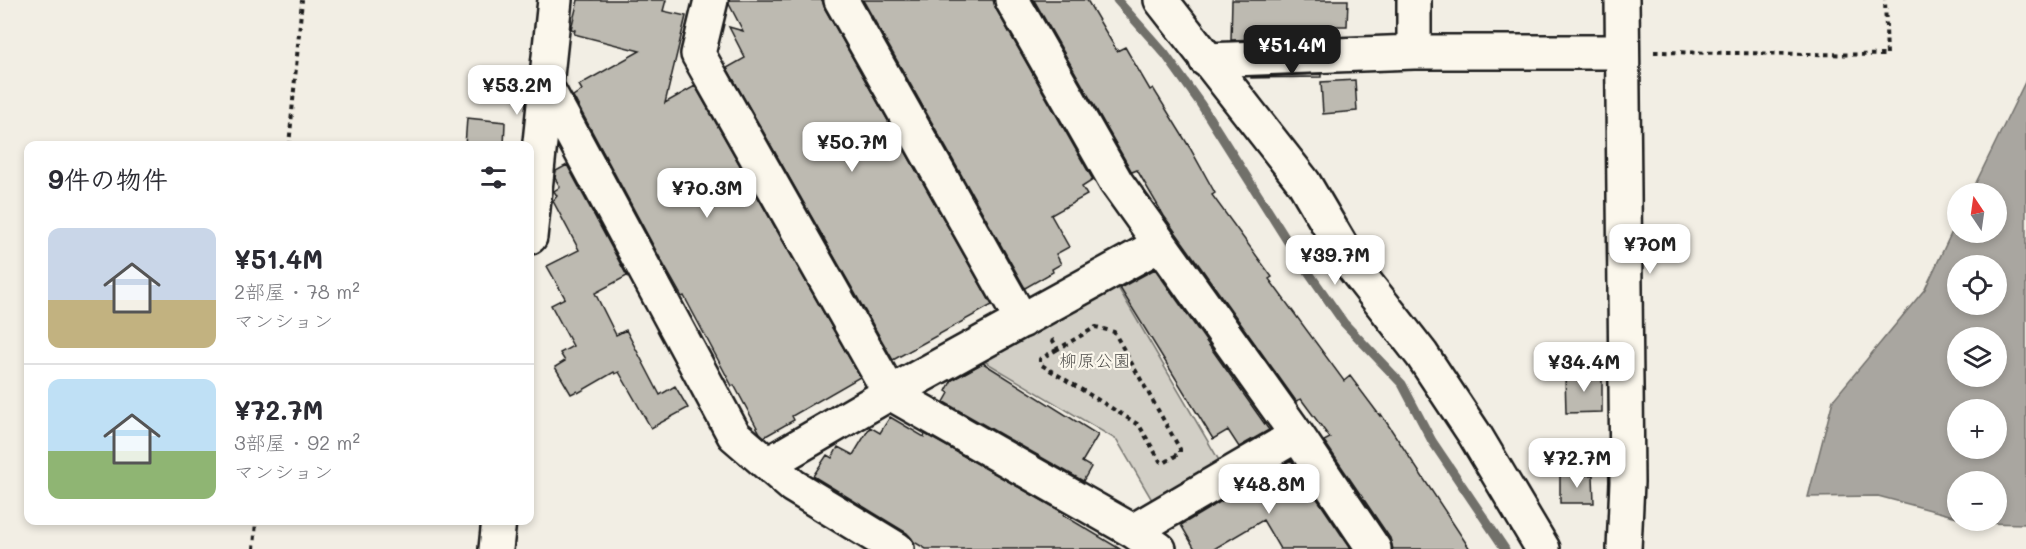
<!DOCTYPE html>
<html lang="ja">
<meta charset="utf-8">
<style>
body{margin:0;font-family:Mali,"Klee One",sans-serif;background:#f7f7f7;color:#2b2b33;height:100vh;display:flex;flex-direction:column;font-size:22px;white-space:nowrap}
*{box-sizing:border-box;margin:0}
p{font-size:20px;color:#7c7c81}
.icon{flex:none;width:33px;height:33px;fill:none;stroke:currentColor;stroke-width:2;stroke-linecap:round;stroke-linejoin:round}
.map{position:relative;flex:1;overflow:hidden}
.side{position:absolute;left:24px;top:141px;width:510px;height:384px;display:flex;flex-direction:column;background:#fff;border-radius:12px;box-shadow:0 3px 9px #0003}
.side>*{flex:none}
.needle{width:39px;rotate:347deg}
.controls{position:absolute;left:1947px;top:183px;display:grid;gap:12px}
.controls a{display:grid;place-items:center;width:60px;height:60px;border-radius:50%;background:#fff;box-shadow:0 3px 9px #0003;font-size:30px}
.price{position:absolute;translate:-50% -51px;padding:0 14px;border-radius:12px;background:#fff;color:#222;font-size:20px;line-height:39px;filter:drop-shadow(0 2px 3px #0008)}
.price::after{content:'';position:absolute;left:50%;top:36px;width:18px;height:14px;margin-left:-9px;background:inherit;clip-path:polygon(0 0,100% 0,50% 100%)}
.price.on{background:#1c1c1c;color:#fff}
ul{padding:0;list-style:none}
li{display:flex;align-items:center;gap:18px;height:150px;padding:0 24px}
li+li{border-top:2px solid #e1e1e2}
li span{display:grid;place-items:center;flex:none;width:168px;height:120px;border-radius:12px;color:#555}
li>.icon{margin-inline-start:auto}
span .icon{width:72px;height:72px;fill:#fffc;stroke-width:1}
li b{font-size:26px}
h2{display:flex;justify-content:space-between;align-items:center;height:72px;padding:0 24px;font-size:26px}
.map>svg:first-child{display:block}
</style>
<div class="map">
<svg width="2026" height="549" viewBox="0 0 2026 549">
<rect width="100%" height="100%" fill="#f2eee4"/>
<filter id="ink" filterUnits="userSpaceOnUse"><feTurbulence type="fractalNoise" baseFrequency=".0167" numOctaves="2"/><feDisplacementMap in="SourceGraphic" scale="12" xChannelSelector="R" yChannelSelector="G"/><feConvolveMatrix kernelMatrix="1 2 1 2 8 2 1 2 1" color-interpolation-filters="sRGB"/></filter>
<g filter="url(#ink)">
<path fill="#d2cfc6" stroke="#777671" stroke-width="1.5" d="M1116,284L1220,462L1152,500L1117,440L984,361Z"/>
<path fill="#a9a6a0" stroke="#716f6b" stroke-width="1.5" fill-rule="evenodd" d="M2026,80V524L1982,523L1973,521L1996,520V482H1958L1957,517L1878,496L1808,497L1833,400L1925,289L1957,221L1958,232H1996V194L1971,193ZM1958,266H1996V304H1958ZM1958,338H1996V376H1958ZM1958,410H1996V448H1958Z"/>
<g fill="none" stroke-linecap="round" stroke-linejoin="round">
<path stroke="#716f6b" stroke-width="9" d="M1117,0L1165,54L1200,103L1293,250L1344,323L1402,384L1432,441L1505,549"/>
</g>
<path fill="#bdbab1" stroke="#1c1c1c" stroke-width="1.5" d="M578,0H666L663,11L686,16L665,103L695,86L860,377L792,416L794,420L764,437L760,433L734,385L732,386L684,296L682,297L660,258L573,96L582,90L579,85L640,51L574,34L575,30L571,29Z
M729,0H822L825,9L992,305L893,360L727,68L745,58L729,27L743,31L729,4Z
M863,0H993L996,9L1093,180L1082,187L1087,195L1051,215L1069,247L1056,254L1061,264L1052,269L1053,272L1025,288Z
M1034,0H1087L1117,51L1125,47L1150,90L1153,88L1190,148L1215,193L1212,195L1272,277L1269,279L1344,381L1350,376L1380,416L1381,414L1470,549H1393L1390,538L1324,441L1330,438L1301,399L1296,401L1164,216L1137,170L1132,172Z
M1232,0H1348L1347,26H1321V37L1231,40Z
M1321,74V77L1251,78V77Z
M1355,80L1357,111L1323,114L1321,82Z
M467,118L505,122L504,146H465Z
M567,165L627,276L595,293L616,335L626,330L660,395L675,386L688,408L651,428L619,372L615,374L614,372L578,393L577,391L571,394L555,367L565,361L560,353L573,346L551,305L565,298L547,266L579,250L553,201L557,196L554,191L560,187L555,178L556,171Z
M1155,269L1269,430L1239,447L1228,430L1213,439L1120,288Z
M983,363L1098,435L1082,462L1091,467L1083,481L944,402L949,393L946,391L952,380Z
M1602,373V412L1566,413L1565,374Z
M890,417L924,437L925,434L1064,513L1063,515L1120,549H926L914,542L907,533L813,476L827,455L832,458L838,447L853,455L870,427L880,433Z
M1291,460L1351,549H1280L1263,520L1214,549H1195L1181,525Z
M1560,475H1593L1594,503H1560Z"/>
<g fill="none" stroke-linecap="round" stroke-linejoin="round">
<g stroke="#1c1c1c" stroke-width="38">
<path id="minor" d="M711,0L698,54L890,393L1133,531L1159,549
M841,0L1022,321
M1012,0L1116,182L1297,435L1374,549
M1161,0L1304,183L1354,268L1422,355L1475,435L1543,549
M1622,0L1627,482L1624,549
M1414,52V0
M1206,60L1414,52H1622
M546,86L734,435L793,486L897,549
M530,237L555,0
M768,464L890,393L1159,245
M1133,531L1297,435
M496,549L499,520"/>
</g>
<path stroke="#1c1c1c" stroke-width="4" stroke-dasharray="4.5 4.5" stroke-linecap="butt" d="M1654,52L1887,55L1885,0
M289,146L302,0
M1052,339L1058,349L1096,327L1114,332L1180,449V453L1164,463L1160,461L1139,425L1040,364V359L1058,349
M254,549L256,520"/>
<use href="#minor" stroke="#fbf7ec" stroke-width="33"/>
</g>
</g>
<g text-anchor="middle" stroke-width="4.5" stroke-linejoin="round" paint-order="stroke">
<g font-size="18" fill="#53524f" stroke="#fbf7ec">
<text x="1095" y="367">柳原公園</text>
</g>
</g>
</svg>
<div class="controls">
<a><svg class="needle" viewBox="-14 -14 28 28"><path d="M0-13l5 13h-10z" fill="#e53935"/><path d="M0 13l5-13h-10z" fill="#7c7c81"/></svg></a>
<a><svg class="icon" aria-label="locate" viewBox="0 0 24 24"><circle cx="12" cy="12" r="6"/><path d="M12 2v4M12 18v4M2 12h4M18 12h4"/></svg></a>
<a><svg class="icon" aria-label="layers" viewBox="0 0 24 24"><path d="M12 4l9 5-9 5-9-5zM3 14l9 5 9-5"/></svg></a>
<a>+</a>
<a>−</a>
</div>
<b class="price on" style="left:1292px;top:76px">¥51.4M</b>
<b class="price" style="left:517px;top:116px">¥53.2M</b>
<b class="price" style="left:852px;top:173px">¥50.7M</b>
<b class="price" style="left:707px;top:219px">¥70.3M</b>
<b class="price" style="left:1650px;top:275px">¥70M</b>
<b class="price" style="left:1335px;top:286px">¥39.7M</b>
<b class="price" style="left:1584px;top:393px">¥34.4M</b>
<b class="price" style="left:1577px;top:489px">¥72.7M</b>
<b class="price" style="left:1269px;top:515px">¥48.8M</b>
<section class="side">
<h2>9件の物件<svg class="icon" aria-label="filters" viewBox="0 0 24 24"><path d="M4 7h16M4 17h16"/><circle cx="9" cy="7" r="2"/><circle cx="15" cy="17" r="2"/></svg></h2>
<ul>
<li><span style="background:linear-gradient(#c9d6e8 60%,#c2b280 0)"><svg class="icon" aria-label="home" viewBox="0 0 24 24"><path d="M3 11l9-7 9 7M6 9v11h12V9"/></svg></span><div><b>¥51.4M</b><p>2部屋 · 78 m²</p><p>マンション</p></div></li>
<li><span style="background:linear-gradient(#bfe0f5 60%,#8fb573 0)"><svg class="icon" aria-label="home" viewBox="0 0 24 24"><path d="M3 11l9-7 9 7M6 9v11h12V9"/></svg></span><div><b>¥72.7M</b><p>3部屋 · 92 m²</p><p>マンション</p></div></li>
</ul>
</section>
</div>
